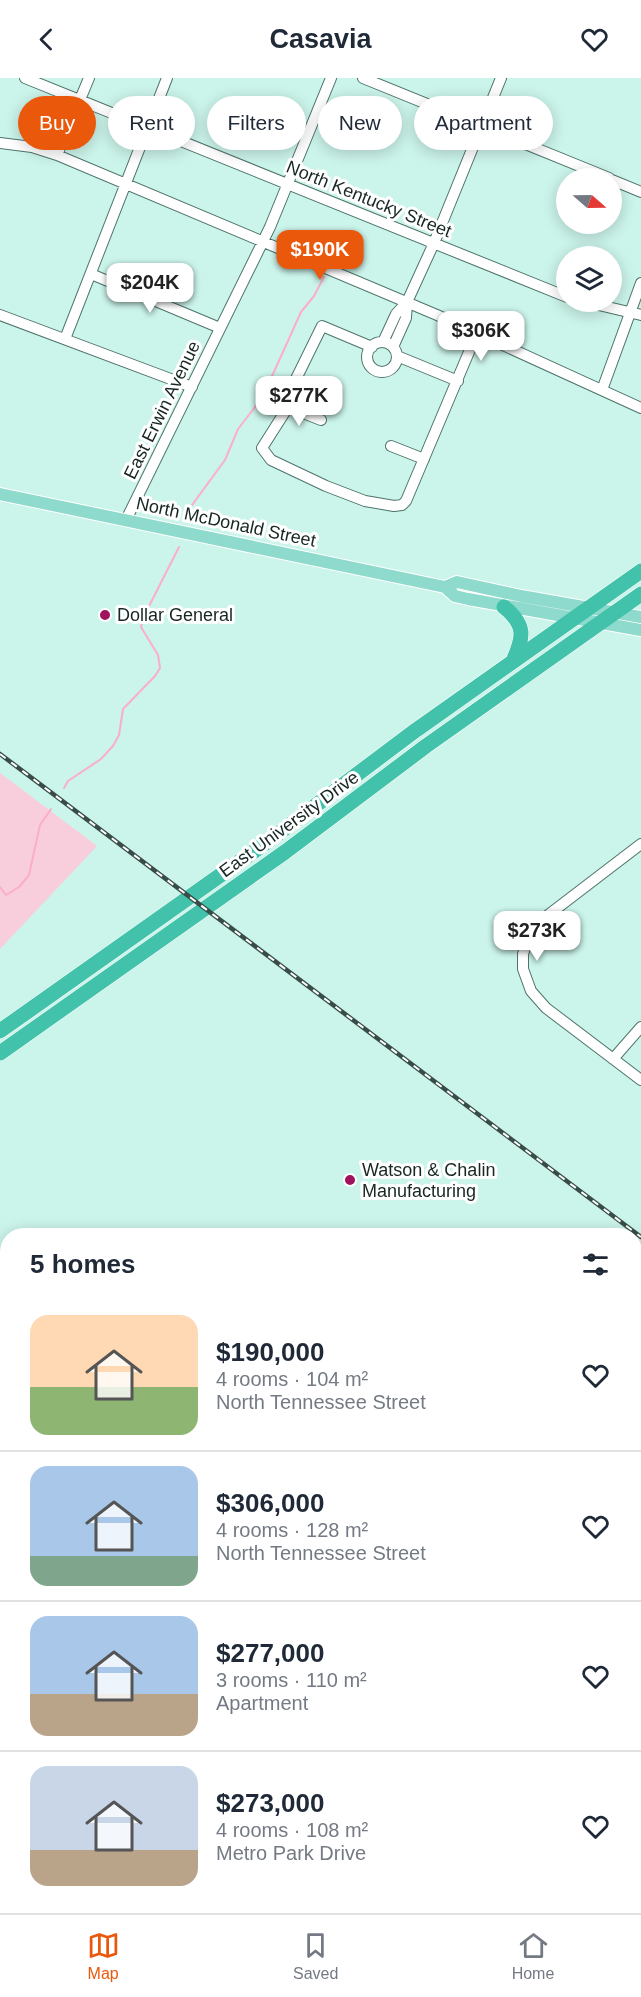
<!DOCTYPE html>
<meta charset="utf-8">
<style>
body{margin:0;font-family:Helvetica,sans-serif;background:#f2f2f3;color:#1f2937;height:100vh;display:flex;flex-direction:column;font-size:22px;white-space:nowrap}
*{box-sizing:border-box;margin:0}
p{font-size:20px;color:#747a83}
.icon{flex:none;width:33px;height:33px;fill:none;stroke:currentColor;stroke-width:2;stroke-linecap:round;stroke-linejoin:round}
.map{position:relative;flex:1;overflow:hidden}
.details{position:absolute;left:0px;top:1150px;width:642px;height:686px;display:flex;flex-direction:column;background:#fff;border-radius:24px 24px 0 0;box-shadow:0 3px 15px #0003}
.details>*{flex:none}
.banner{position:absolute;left:18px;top:18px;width:606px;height:54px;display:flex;gap:12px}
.needle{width:39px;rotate:110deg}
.controls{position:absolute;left:556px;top:90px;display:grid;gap:12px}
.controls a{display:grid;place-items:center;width:66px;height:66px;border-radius:50%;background:#fff;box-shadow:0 3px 15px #0003;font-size:30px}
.price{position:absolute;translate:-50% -51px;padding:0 14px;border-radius:12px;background:#fff;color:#222;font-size:20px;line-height:39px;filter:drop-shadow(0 2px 3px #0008)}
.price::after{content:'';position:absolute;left:50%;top:36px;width:18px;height:14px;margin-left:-9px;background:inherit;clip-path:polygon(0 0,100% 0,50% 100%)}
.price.selected{background:#ea580c;color:#fff}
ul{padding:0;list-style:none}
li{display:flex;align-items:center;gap:18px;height:150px;padding:0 30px}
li+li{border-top:2px solid #e0e1e3}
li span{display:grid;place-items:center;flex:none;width:168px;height:120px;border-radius:18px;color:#555}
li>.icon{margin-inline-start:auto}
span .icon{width:72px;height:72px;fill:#fffc;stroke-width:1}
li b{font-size:26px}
h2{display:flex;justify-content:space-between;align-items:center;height:72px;padding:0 30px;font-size:26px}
.tag{padding:0 21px;border-radius:27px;background:#fff;box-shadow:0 3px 15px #0003;font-size:21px;line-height:54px}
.tag.selected{background:#ea580c;color:#fff}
header{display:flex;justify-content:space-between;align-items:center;height:78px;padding:0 30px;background:#fff;font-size:27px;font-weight:800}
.dock{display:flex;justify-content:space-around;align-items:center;height:84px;border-top:2px solid #e0e1e3;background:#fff;font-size:16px;color:#747a83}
.dock a{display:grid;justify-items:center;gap:3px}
.dock .selected{color:#ea580c}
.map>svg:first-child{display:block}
</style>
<header><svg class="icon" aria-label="back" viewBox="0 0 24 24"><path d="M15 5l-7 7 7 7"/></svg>Casavia<svg class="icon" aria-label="heart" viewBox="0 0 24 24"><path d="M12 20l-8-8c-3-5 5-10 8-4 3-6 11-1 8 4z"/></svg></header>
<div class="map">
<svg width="641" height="1835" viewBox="0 0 641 1835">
<rect width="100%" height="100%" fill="#cbf4ea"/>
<path fill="#f9cedc" d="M0,695L97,768L0,871Z"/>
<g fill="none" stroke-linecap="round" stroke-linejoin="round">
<path stroke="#fcadca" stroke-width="2" d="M184,438L225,382L238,351L255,329L273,296L301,234L314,218L324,199
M64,710L68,703L101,681L113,668L119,657L123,631L155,598L160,590L158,577L141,549L143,540L179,469
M0,809L6,817L19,809L29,797L40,747L51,731"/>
<g stroke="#4f746b" stroke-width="12">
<path id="minor" d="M25,0L567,219
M363,0L609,100
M0,65L32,69L57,77L437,237L641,330
M57,77L89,0
M612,102L641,114
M91,196L220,250
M586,224L641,237
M0,237L192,309
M65,261L167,0
M383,264L396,236L407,224
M367 279a15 15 0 1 1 30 0a15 15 0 1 1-30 0Z
M372,269L322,248L293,307L288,329L262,370L271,382L326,408L365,423L394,428L402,427L406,423L477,255
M393,269L406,240L407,224L434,165L501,0
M397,278L458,303
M602,312L641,205
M288,329L321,342
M391,368L424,381
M126,442L270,149L331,0
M641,766L539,844L530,856L523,876V891L531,913L546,930L641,1002
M613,981L641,949
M0,1475L8,1490
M530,1828L545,1835"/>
</g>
<g stroke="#fff" stroke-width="14">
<path id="major" d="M0,416L445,509L455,518L468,521L641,552
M445,509L457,504L521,518L641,539"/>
</g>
<g stroke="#fff" stroke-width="16">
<path id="highway" d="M504,529C526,547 524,559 513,583
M0,953L263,767L416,652L641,493
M0,975L285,774L426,668L641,516"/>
</g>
<use href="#minor" stroke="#fff" stroke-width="10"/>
<use href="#major" stroke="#8edacc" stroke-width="12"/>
<use href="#highway" stroke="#42c2aa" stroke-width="15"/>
<g stroke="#384d47" stroke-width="4.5">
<path id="rail" d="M0,676L641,1159"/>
</g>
<use href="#rail" stroke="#fff" stroke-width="2" stroke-dasharray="7" stroke-linecap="butt"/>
</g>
<g fill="#a0135d" stroke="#fff" stroke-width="2">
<circle cx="105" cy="537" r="6"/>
<circle cx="350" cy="1102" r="6"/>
</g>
<g text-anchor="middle" stroke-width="6" stroke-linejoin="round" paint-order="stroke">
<g font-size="18" fill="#172723" stroke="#fff">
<text transform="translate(369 121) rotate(22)" y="6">North Kentucky Street</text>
<text transform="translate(162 332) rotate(-64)" y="6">East Erwin Avenue</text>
<text transform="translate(226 444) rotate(12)" y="6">North McDonald Street</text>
<text transform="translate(289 746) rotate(-36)" y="6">East University Drive</text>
</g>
<g font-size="18" fill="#172723" stroke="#fff" text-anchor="start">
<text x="117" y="543">Dollar General</text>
<text x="362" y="1098">Watson &amp; Chalin<tspan x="362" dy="21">Manufacturing</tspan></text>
</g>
</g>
</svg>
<div class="controls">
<a><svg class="needle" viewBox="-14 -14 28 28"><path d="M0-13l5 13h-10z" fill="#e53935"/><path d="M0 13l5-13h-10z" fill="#747a83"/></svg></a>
<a><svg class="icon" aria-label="layers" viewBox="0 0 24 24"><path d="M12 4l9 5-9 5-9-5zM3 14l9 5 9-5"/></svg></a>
</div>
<b class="price selected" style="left:320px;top:203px">$190K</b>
<b class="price" style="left:150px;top:236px">$204K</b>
<b class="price" style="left:481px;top:284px">$306K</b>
<b class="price" style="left:299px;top:349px">$277K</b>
<b class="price" style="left:537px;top:884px">$273K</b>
<div class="banner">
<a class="tag selected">Buy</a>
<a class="tag">Rent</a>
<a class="tag">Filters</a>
<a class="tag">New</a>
<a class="tag">Apartment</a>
</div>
<section class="details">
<h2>5 homes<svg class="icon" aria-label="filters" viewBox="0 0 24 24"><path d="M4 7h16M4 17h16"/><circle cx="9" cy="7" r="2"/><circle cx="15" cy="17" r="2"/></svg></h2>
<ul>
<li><span style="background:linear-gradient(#ffd9b3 60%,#8fb573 0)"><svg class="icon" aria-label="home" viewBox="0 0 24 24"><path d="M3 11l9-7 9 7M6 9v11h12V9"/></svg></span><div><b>$190,000</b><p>4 rooms · 104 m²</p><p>North Tennessee Street</p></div><svg class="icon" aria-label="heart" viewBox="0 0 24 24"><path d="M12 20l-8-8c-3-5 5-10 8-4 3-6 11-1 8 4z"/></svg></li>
<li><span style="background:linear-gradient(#a9c7e8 75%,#7fa58c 0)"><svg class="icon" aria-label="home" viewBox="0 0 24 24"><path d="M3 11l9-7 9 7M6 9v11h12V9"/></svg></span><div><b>$306,000</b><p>4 rooms · 128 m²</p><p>North Tennessee Street</p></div><svg class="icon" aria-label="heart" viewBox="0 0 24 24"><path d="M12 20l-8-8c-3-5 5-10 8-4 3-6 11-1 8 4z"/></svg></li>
<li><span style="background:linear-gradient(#a9c7e8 65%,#b9a48a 0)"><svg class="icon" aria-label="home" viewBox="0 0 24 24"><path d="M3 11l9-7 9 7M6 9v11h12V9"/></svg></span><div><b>$277,000</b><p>3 rooms · 110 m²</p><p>Apartment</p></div><svg class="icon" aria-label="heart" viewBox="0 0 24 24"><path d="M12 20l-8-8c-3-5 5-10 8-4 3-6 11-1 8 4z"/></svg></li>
<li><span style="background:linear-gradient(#c9d6e8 70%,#b9a48a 0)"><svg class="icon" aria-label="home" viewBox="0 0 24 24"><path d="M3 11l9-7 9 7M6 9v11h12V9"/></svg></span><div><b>$273,000</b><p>4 rooms · 108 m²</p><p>Metro Park Drive</p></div><svg class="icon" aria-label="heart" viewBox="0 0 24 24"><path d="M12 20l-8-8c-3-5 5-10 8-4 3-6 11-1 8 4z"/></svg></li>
</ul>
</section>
</div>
<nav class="dock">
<a class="selected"><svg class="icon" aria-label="map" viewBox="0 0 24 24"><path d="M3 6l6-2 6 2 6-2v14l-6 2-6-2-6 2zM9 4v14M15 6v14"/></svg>Map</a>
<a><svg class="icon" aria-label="saved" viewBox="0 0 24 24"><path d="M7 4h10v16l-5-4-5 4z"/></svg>Saved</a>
<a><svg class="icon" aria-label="home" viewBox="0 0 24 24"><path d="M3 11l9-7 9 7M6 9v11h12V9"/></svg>Home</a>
</nav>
